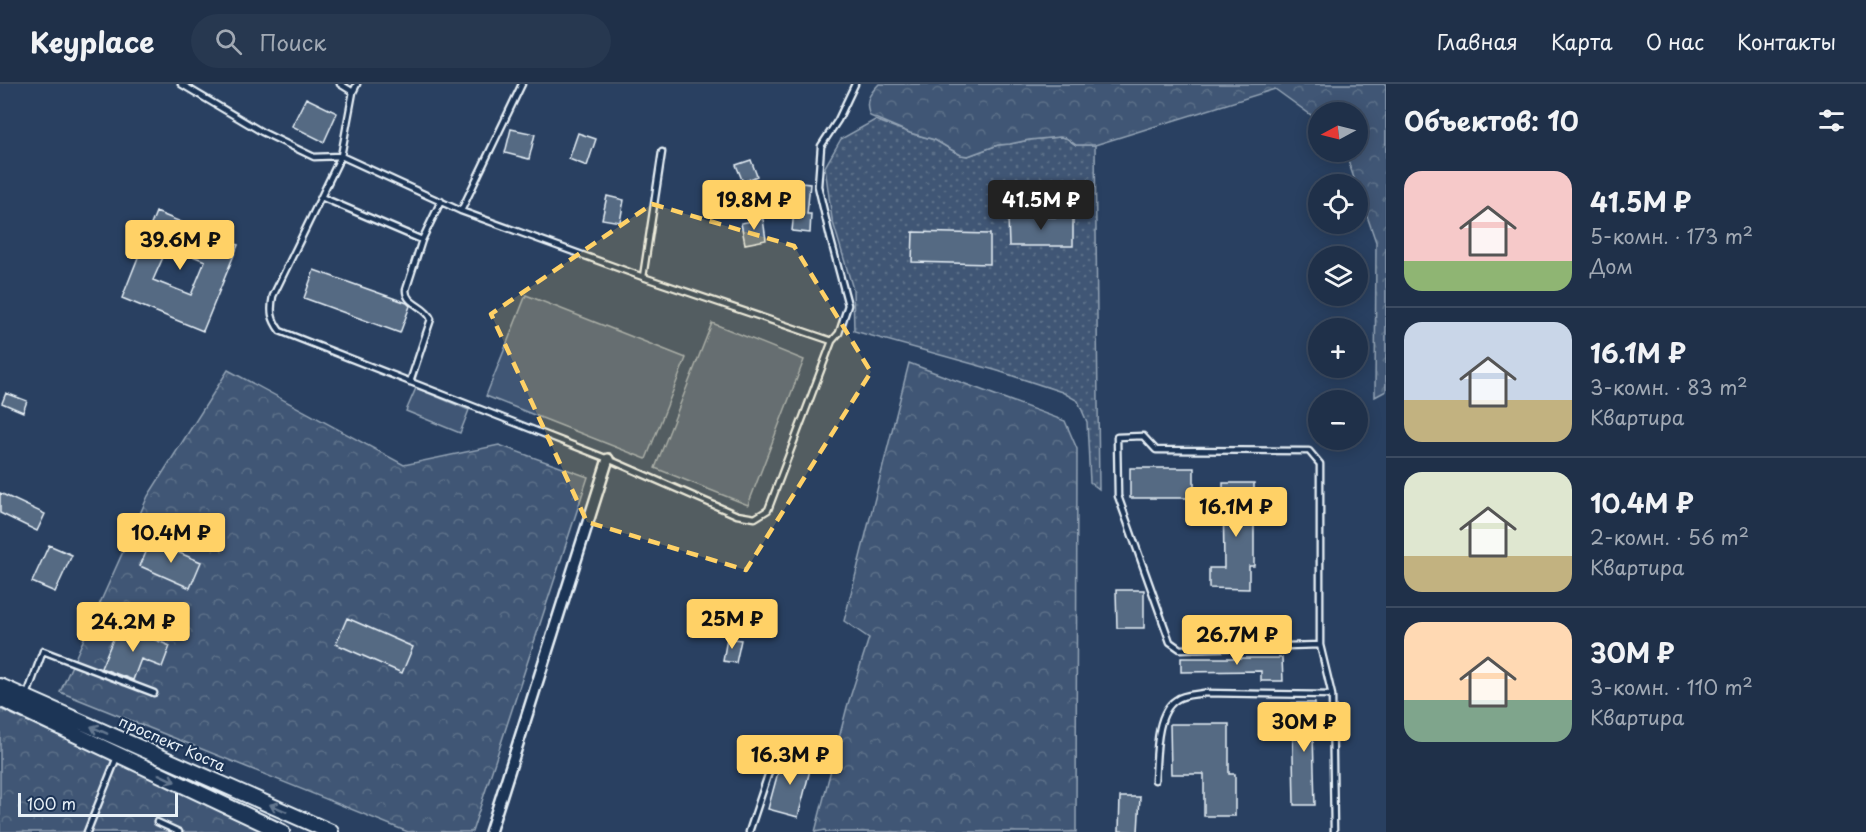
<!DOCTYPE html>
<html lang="ru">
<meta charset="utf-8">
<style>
body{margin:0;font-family:"Playpen Sans",sans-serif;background:#273850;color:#f1f3f6;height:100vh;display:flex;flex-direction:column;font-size:22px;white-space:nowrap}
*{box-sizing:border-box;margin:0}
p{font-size:20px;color:#a1a9b4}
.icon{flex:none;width:33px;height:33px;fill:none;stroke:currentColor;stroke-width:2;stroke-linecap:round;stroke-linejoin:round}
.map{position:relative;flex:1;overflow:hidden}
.details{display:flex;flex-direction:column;background:#1f3049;width:480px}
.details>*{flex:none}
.needle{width:39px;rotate:263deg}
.fabs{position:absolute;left:1308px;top:18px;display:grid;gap:12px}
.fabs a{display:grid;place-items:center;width:60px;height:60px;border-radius:50%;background:#1f3049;box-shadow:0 3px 15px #0003,0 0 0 2px #3c4b61;font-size:30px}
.scale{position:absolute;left:18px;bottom:15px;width:160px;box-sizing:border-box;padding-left:6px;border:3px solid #e8f1f8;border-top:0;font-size:16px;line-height:21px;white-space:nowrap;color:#e8f1f8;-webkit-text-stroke:4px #1d3557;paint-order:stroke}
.price{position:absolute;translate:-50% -51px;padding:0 14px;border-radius:6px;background:#ffd166;color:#111;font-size:20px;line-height:39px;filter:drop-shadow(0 2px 3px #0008)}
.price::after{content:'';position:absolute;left:50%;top:36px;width:18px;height:14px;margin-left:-9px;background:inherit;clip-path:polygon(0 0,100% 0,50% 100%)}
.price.current{background:#222;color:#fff}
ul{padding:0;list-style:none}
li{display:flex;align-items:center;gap:18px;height:150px;padding:0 18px}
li+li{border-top:2px solid #3c4b61}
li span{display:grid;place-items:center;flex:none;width:168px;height:120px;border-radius:18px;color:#555}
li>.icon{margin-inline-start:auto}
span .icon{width:72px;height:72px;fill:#fffc;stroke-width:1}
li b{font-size:26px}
h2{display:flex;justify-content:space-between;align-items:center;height:72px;padding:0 18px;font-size:26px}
header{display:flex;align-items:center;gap:36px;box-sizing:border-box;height:84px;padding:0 30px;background:#1f3049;border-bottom:2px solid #3c4b61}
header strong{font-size:28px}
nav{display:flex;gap:33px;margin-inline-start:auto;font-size:21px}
.search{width:420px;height:54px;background:#273850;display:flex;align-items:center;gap:15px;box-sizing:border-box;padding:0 21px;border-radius:33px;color:#a1a9b4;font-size:22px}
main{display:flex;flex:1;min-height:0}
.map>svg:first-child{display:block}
</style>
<header>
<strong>Keyplace</strong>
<div class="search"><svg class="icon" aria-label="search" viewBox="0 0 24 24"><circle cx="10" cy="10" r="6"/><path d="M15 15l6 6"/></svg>Поиск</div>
<nav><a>Главная</a><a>Карта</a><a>О нас</a><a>Контакты</a></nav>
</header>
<main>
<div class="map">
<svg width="1386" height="748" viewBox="0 0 1386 748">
<defs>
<pattern id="grass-dots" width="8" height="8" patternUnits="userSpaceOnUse" patternTransform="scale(1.5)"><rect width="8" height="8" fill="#415774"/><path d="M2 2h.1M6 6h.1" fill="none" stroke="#5c7089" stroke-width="1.8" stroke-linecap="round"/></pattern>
<pattern id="forest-crowns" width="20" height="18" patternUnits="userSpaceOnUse" patternTransform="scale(1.5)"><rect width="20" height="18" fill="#415774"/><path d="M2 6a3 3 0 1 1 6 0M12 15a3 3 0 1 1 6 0" fill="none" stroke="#5c7089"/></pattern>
</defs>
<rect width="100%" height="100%" fill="#294061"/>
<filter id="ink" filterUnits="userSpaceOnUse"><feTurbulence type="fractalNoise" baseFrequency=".0167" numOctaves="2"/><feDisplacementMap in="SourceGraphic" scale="12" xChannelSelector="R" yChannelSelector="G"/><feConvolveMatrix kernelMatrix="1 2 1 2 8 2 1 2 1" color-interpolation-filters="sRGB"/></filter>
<g filter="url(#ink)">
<path fill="url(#grass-dots)" stroke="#94a4b6" stroke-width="1.5" d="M875,36L910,49L935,56L950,65L961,71L968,72L998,61L1010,60L1029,56L1060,53L1066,54L1076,61H1095L1099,405L1090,398L1087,338L1078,317L1062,308L998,287L854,247L853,205L832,135L825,83L841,55Z"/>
<path fill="url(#forest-crowns)" stroke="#94a4b6" stroke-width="1.5" d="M879,0H1386V307L1375,313L1376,158L1345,68H1358V28H1318V36L1275,5L1095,61H1076L1066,54L1060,53L1029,56L1010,60L998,61L968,72L961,71L950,65L935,56L910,49L870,32C864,18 869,10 879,0Z
M909,279L1065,337L1077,365L1076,748H826L825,746L815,748L847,623L869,554L844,537Z
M228,286L404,381L499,361L588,393L472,748H408L60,608L148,412Z
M0,625L274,748H0Z"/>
<path fill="#415774" stroke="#94a4b6" stroke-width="1.5" d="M526,211L686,274L646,375L486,312Z
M712,239L804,276L748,421L655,384Z
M416,304L469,326L460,349L406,327Z"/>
<path fill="#556a83" stroke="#e8f1f8" stroke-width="1.5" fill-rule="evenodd" d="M306,14L337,29L324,58L292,42Z
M511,45L535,50L529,75L505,69Z
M578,49L596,55L587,82L569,75Z
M751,76L757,92L743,98L736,81Z
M782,97L810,100L807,130H811L810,149L792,147L795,117L780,115Z
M607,112L624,116L620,138L602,135Z
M156,128L238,161L203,247L122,214ZM168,162L205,177L191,211L153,196Z
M1008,133H1073V162H1009Z
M763,135L766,156L745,160L741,139Z
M913,148L990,150V180L912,178Z
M314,186L407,219L410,222L400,249L304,214Z
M6,309L27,317L23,328L2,319Z
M1130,384H1194V414H1130Z
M1223,399H1254V482H1249V505L1209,504V484H1224Z
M0,409L45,430L37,447L0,429Z
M151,457L201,478L190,504L140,482Z
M49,461L72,471L55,508L32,498Z
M1116,506H1144V544H1117Z
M347,534L413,563L402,589L336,560Z
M127,544L170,562L162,583L141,575L133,596L101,584L116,548L124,552Z
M727,554L741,556L736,579L723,577Z
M1181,574H1282L1283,597H1261V587L1181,588Z
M1292,619H1315V650H1313L1315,721H1294Z
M1170,640H1229V690H1235V732H1204V690H1171Z
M783,670L812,678L798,733L768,725Z
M1120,713H1140L1138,748L1119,747Z"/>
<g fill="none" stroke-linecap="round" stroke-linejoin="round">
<g stroke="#e8f1f8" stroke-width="9">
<path id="lane" d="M181,0L262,48L314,73L341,72L461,127L522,0
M340,0L353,8
M357,0L353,8L341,72L273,212C270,227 271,235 280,247L608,375L737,431L755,434L768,426L832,257L643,193L461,127
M321,113L422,156
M643,193L662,68
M832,257L839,249L848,221L830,153L818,102L821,62L838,36L855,0
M410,298L431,235C425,221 406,221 406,206L422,156L441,117
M1320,561L1180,565L1170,558L1118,412L1117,353L1143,352L1156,366L1309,367L1320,380V561L1332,611L1334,748
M27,611L43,567L154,609
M1155,696C1157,673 1155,629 1176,616C1184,610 1195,611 1204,609L1332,611
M157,738L179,748
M87,748L117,673
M749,748L775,670"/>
</g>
<g stroke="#e8f1f8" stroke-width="14">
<path id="street" d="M490,748L608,375"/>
</g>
<g stroke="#e8f1f8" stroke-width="18">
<path id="primary" d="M0,602L331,748
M0,615L282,748"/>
</g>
<use href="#lane" stroke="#1d3557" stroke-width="4.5"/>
<use href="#street" stroke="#1d3557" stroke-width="9"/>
<use href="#primary" stroke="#1d3557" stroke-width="14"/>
</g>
<defs><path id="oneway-shaft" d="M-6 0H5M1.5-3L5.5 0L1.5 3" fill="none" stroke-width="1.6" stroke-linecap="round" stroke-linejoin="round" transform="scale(1.5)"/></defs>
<g stroke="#64778f">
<use href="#oneway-shaft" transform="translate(99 646) rotate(-156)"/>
<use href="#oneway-shaft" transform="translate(167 694) rotate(25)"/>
<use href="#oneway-shaft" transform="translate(278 724) rotate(-156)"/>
</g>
</g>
<path fill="#ffd166" fill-opacity="0.2" stroke="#ffd166" stroke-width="4.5" stroke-dasharray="12 8" stroke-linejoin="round" d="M652,120L794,162L871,288L746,486L587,438L491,230Z"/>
<g text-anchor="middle" stroke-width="4.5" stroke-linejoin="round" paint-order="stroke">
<g font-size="15" fill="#e8f1f8" stroke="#1d3557">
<text transform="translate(172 660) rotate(24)" y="5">проспект Коста</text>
</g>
</g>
</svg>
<div class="fabs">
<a><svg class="needle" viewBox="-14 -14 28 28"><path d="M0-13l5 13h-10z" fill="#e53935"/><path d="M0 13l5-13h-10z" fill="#a1a9b4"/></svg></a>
<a><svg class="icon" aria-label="locate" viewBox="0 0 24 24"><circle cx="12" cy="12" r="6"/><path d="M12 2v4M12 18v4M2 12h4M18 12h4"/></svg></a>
<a><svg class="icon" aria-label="layers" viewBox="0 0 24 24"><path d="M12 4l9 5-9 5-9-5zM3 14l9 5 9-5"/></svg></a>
<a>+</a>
<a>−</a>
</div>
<div class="scale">100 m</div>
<b class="price" style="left:754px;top:147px">19.8M ₽</b>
<b class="price current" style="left:1041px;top:147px">41.5M ₽</b>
<b class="price" style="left:180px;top:187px">39.6M ₽</b>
<b class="price" style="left:1236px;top:454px">16.1M ₽</b>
<b class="price" style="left:171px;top:480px">10.4M ₽</b>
<b class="price" style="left:732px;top:566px">25M ₽</b>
<b class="price" style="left:133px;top:569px">24.2M ₽</b>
<b class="price" style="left:1237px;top:582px">26.7M ₽</b>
<b class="price" style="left:1304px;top:669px">30M ₽</b>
<b class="price" style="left:790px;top:702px">16.3M ₽</b>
</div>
<section class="details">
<h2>Объектов: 10<svg class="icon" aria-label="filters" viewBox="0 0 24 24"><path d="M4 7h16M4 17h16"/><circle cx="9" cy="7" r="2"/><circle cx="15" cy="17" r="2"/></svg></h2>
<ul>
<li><span style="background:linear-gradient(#f6c9c9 75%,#8fb573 0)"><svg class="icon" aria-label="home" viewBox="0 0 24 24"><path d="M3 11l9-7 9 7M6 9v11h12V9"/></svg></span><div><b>41.5M ₽</b><p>5-комн. · 173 m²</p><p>Дом</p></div></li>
<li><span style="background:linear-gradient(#c9d6e8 65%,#c2b280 0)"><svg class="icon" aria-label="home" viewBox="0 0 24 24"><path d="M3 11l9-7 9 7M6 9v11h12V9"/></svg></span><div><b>16.1M ₽</b><p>3-комн. · 83 m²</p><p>Квартира</p></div></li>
<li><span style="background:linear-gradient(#dfe7d0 70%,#c2b280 0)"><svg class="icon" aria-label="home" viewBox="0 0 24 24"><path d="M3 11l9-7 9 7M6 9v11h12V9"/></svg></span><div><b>10.4M ₽</b><p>2-комн. · 56 m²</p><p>Квартира</p></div></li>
<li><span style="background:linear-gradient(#ffd9b3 65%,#7fa58c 0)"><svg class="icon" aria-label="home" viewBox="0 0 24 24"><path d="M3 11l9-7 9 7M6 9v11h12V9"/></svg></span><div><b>30M ₽</b><p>3-комн. · 110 m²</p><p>Квартира</p></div></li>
</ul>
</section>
</main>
